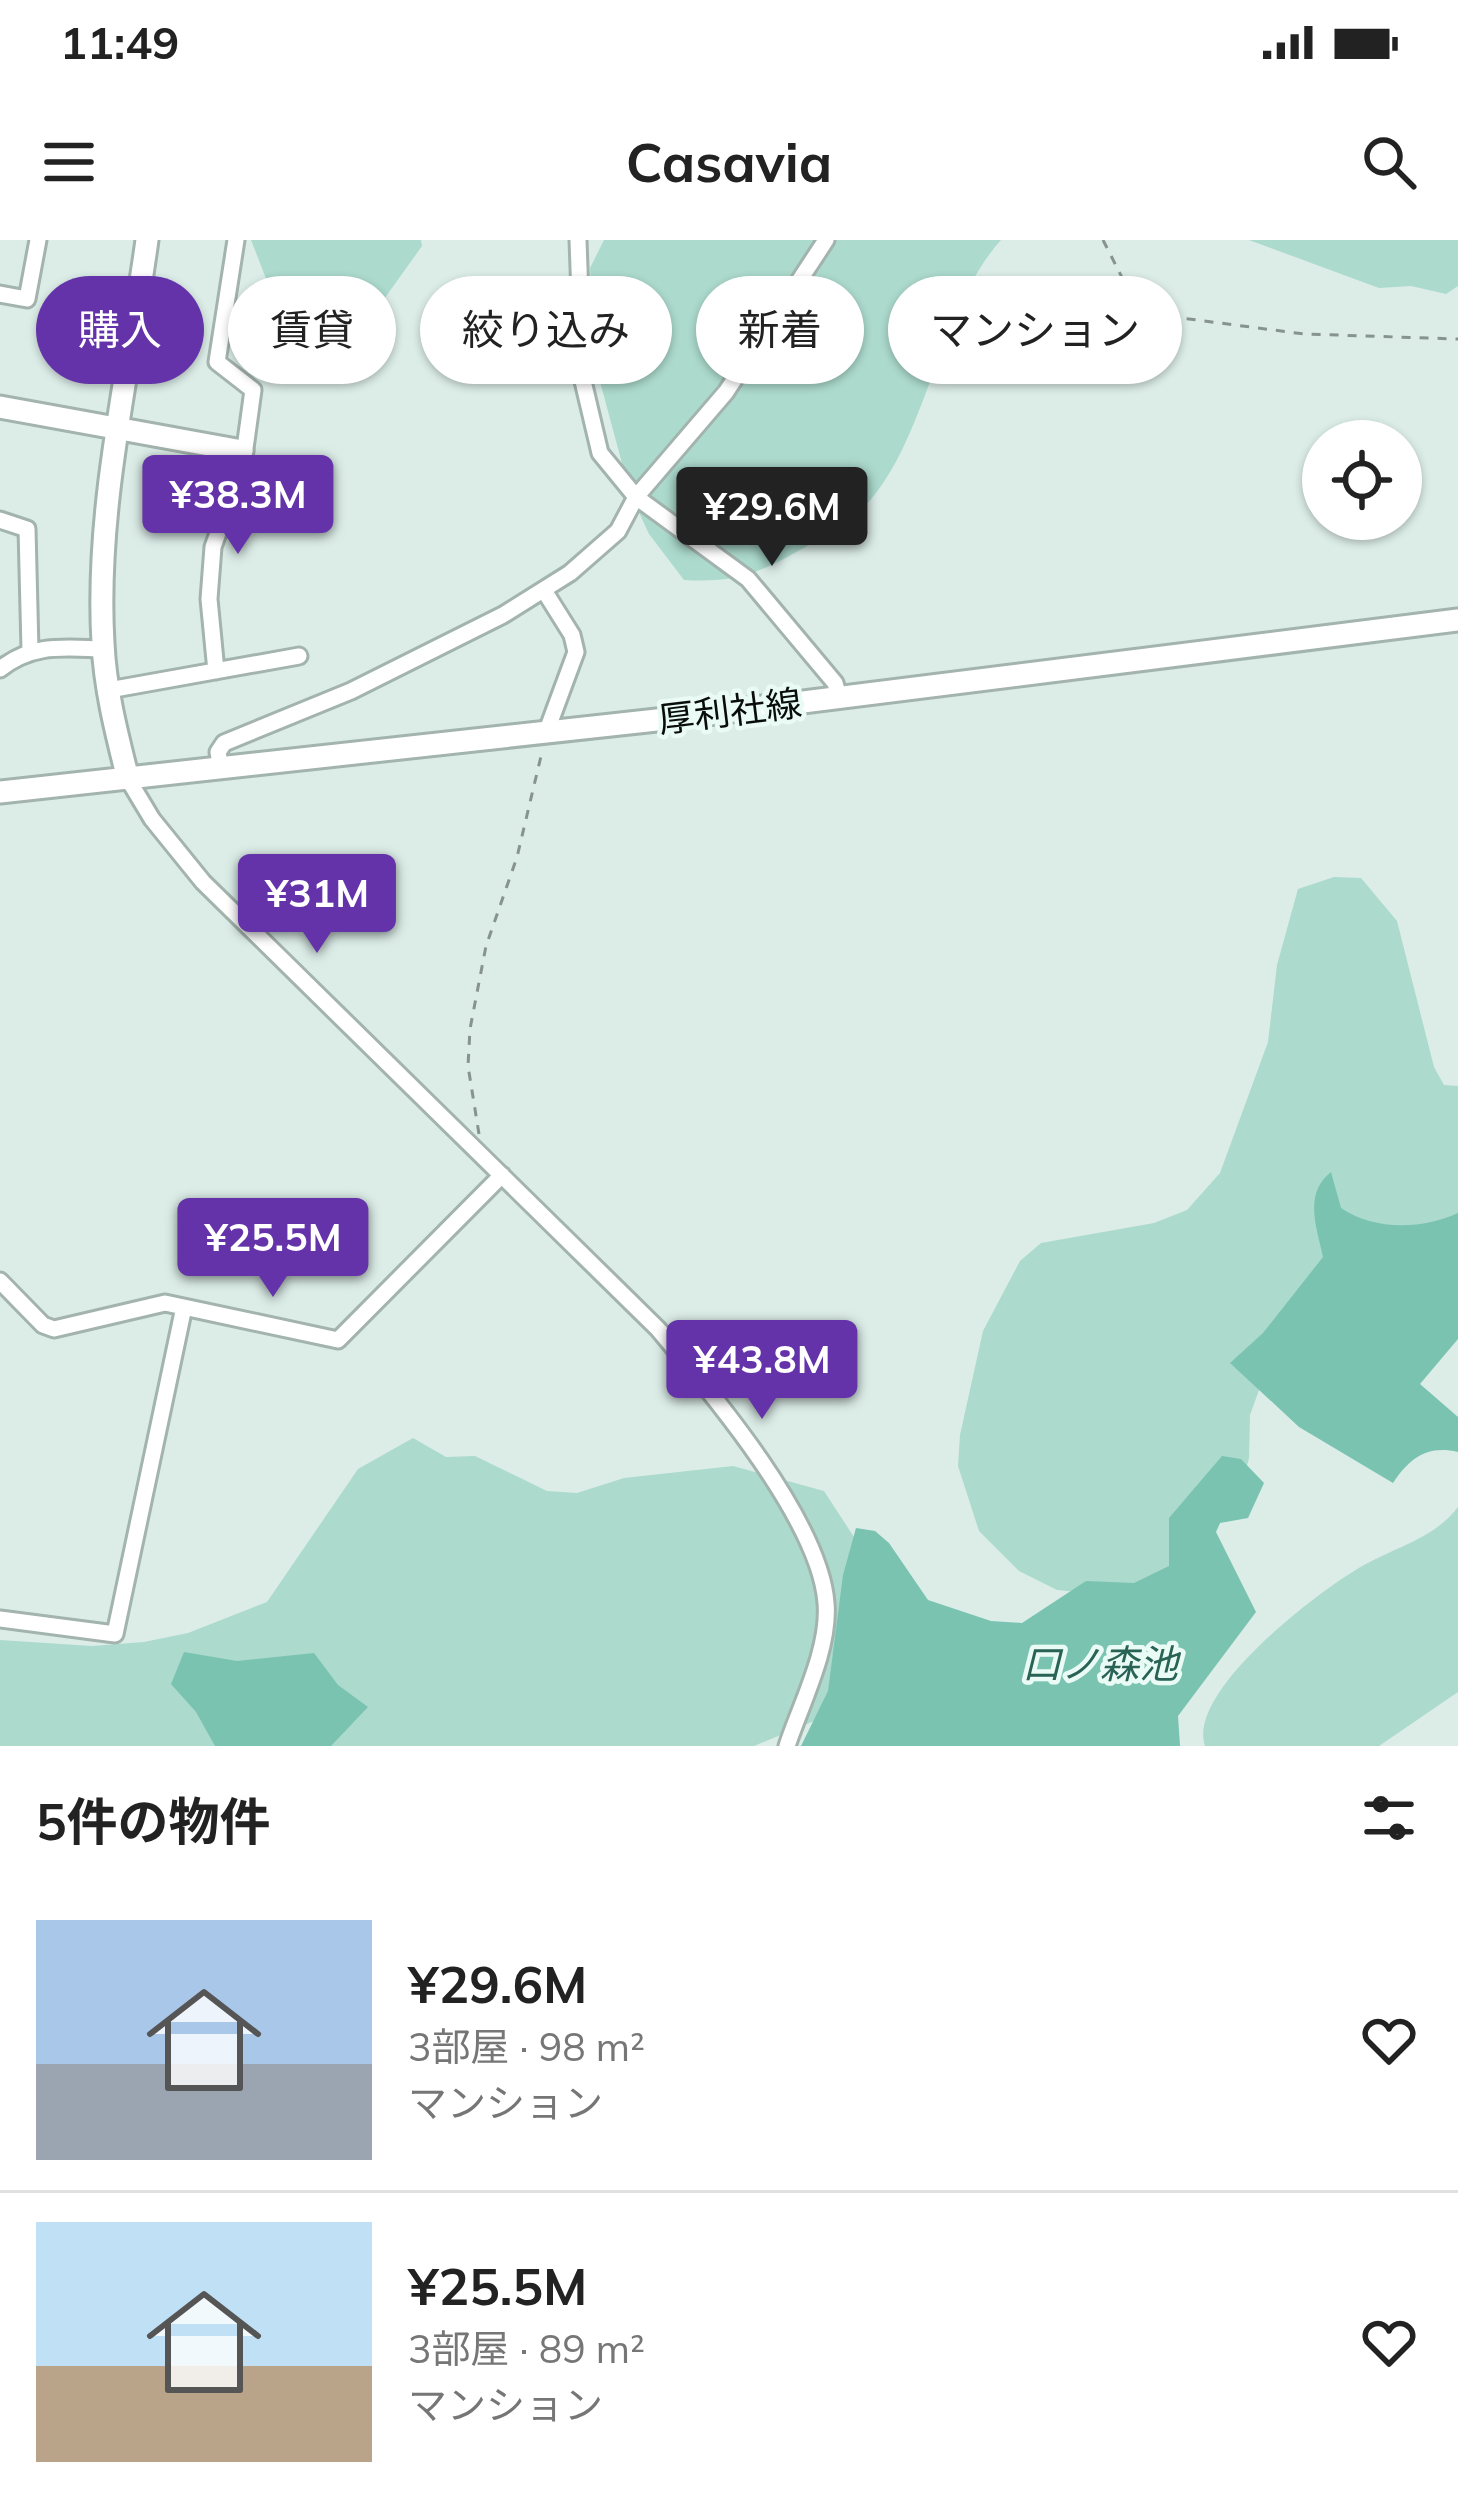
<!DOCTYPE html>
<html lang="ja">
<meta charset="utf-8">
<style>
body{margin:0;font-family:Mulish,"Noto Sans JP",sans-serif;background:#f2f2f2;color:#222;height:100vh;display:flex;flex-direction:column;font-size:45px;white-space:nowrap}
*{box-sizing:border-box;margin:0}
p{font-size:39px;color:#767676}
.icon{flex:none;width:66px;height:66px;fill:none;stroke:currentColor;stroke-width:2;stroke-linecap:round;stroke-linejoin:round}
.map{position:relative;height:1506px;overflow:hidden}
.panel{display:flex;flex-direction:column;background:#fff;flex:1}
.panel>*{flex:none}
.top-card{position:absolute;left:36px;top:36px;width:1386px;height:108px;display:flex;gap:24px}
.fabs{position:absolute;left:1302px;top:180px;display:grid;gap:24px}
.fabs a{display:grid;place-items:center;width:120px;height:120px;border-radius:50%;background:#fff;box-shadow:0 3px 9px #0004;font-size:60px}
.price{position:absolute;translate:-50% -102px;padding:0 27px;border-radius:12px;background:#6433aa;color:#fff;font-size:39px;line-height:78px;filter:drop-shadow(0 3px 6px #0008)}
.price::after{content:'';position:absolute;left:50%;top:72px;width:36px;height:27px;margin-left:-18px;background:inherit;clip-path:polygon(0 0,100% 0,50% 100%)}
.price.active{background:#222;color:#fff}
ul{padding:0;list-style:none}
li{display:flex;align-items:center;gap:36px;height:300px;padding:0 36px}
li+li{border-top:3px solid #e0e0e0}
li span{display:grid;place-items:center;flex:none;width:336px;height:240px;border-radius:0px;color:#555}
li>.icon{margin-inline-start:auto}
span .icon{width:144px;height:144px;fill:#fffc;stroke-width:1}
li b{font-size:51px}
h2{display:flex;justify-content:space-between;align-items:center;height:144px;padding:0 36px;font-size:51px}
.pill{padding:0 42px;border-radius:54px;background:#fff;box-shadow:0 3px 9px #0004;font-size:42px;line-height:108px}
.pill.active{background:#6433aa;color:#fff}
.status{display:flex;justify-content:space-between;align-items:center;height:84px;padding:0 60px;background:#fff;direction:ltr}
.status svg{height:33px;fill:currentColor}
header{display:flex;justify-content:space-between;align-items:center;height:156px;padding:0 36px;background:#fff;font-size:54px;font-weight:700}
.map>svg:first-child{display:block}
</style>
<div class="status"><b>11:49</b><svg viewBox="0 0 49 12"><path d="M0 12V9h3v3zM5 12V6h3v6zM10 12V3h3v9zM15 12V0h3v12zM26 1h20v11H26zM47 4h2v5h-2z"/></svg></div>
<header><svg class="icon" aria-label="menu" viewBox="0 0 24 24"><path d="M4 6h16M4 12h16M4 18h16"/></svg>Casavia<svg class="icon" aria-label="search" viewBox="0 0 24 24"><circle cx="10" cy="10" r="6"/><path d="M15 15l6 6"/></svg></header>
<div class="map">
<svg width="1458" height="1506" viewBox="0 0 1458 1506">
<rect width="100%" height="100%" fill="#dcede8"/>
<path fill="#acdacd" d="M251,0H421L422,6L382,62L341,83L272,54Z
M604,0H1001C936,72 927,207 860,271C843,287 819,300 798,311C756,335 731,343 684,340L649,294L630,253L595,123L590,28Z
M1249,0H1458V46L1446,54L1411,46L1379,48Z
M1334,637L1361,638L1397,681L1434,827L1444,845L1458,846V976L1268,1125L1250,1175L1249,1218L1238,1258L1201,1310L1175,1334L1110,1355L1057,1350L1019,1331L979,1291L958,1226L960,1195L983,1091L1020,1021L1041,1003L1154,983L1187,970L1220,933L1268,802L1277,725L1298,649Z
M413,1198L446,1217L475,1216L547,1251L577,1253L624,1238L733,1226L824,1251L867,1317L838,1471L754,1506H0V1400L92,1406L144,1402L188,1393L267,1362L358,1229Z
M1458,1267V1452L1379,1506H1205C1186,1451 1321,1349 1364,1325C1396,1307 1435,1298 1458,1267Z"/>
<path fill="#7ac3b1" d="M1331,932L1341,968C1372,990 1422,990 1458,973V1099L1420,1144L1458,1177V1212C1427,1205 1410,1218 1393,1243L1299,1187L1230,1123L1263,1093L1323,1017C1317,988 1303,954 1331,932Z
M1222,1216L1241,1219L1264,1243L1248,1278L1220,1283L1216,1292L1256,1372L1178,1476L1180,1506H801L828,1451L843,1335L856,1288L875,1291L889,1303L928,1360L991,1381L1022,1383L1086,1341L1134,1343L1169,1326V1278Z
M184,1412L237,1421L314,1413L338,1445L368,1467L331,1506H215L196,1472L171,1444Z"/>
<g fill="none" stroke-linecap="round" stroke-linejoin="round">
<g stroke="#a3b3ae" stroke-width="21">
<path id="street" d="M578,0L583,141L600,213L636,257L748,339L835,443L839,457
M0,54L27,59L38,0
M0,280L27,289L30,410
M545,352L572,395L576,412L546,493
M0,429C33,403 63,408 103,409
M216,431L209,359L213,307L243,223L253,150L217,122L236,0
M109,450L299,416
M221,530L218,512L224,503L351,451L503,375L570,333L618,291L636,257L726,152L826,0
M128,539L152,579L203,642L658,1089C711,1152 820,1281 826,1363C830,1408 801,1464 787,1506
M0,1041L43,1085L54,1089L165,1063L338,1100L502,935
M0,1379L115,1394L184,1067"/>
</g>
<g stroke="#a3b3ae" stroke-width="27">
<path id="secondary" d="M0,167L242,211
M128,539C117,495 105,449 103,403C95,270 129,132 147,0
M0,552L675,478L1458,380"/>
</g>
<path stroke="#86938f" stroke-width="3" stroke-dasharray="9 9" stroke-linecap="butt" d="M1103,0L1135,63L1151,74L1304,94L1458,99
M479,894L468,826L470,789L486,706L517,617L542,512"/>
<use href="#street" stroke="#fff" stroke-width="15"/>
<use href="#secondary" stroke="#fff" stroke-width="21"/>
</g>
<g text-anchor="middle" stroke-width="9" stroke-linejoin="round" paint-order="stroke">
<g font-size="36" fill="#080d0b" stroke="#eafaf5">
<text transform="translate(730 471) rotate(-7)" y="13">厚利社線</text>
</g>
<g font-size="39" font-style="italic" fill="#286356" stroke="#eafaf5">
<text x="1100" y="1438">口ノ森池</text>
</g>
</g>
</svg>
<div class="fabs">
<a><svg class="icon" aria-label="locate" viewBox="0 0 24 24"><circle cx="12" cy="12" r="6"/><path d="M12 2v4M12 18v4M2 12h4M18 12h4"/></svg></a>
</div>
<b class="price" style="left:238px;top:317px">¥38.3M</b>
<b class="price active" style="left:772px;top:329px">¥29.6M</b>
<b class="price" style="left:317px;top:716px">¥31M</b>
<b class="price" style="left:273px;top:1060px">¥25.5M</b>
<b class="price" style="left:762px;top:1182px">¥43.8M</b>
<div class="top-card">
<a class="pill active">購入</a>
<a class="pill">賃貸</a>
<a class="pill">絞り込み</a>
<a class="pill">新着</a>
<a class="pill">マンション</a>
</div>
</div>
<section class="panel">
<h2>5件の物件<svg class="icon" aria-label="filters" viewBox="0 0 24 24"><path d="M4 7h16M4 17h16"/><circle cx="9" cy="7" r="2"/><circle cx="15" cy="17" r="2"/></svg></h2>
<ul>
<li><span style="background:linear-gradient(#a9c7e8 60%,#9aa5b1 0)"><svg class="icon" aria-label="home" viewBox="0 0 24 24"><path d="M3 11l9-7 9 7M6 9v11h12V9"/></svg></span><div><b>¥29.6M</b><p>3部屋 · 98 m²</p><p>マンション</p></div><svg class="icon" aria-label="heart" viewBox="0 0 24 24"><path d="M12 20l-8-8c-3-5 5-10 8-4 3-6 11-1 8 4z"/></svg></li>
<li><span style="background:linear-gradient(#bfe0f5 60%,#b9a48a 0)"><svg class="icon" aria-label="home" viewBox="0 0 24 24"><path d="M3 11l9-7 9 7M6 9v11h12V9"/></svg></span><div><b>¥25.5M</b><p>3部屋 · 89 m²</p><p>マンション</p></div><svg class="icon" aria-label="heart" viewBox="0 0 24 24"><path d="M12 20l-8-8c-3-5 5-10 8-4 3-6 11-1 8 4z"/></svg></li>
</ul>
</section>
